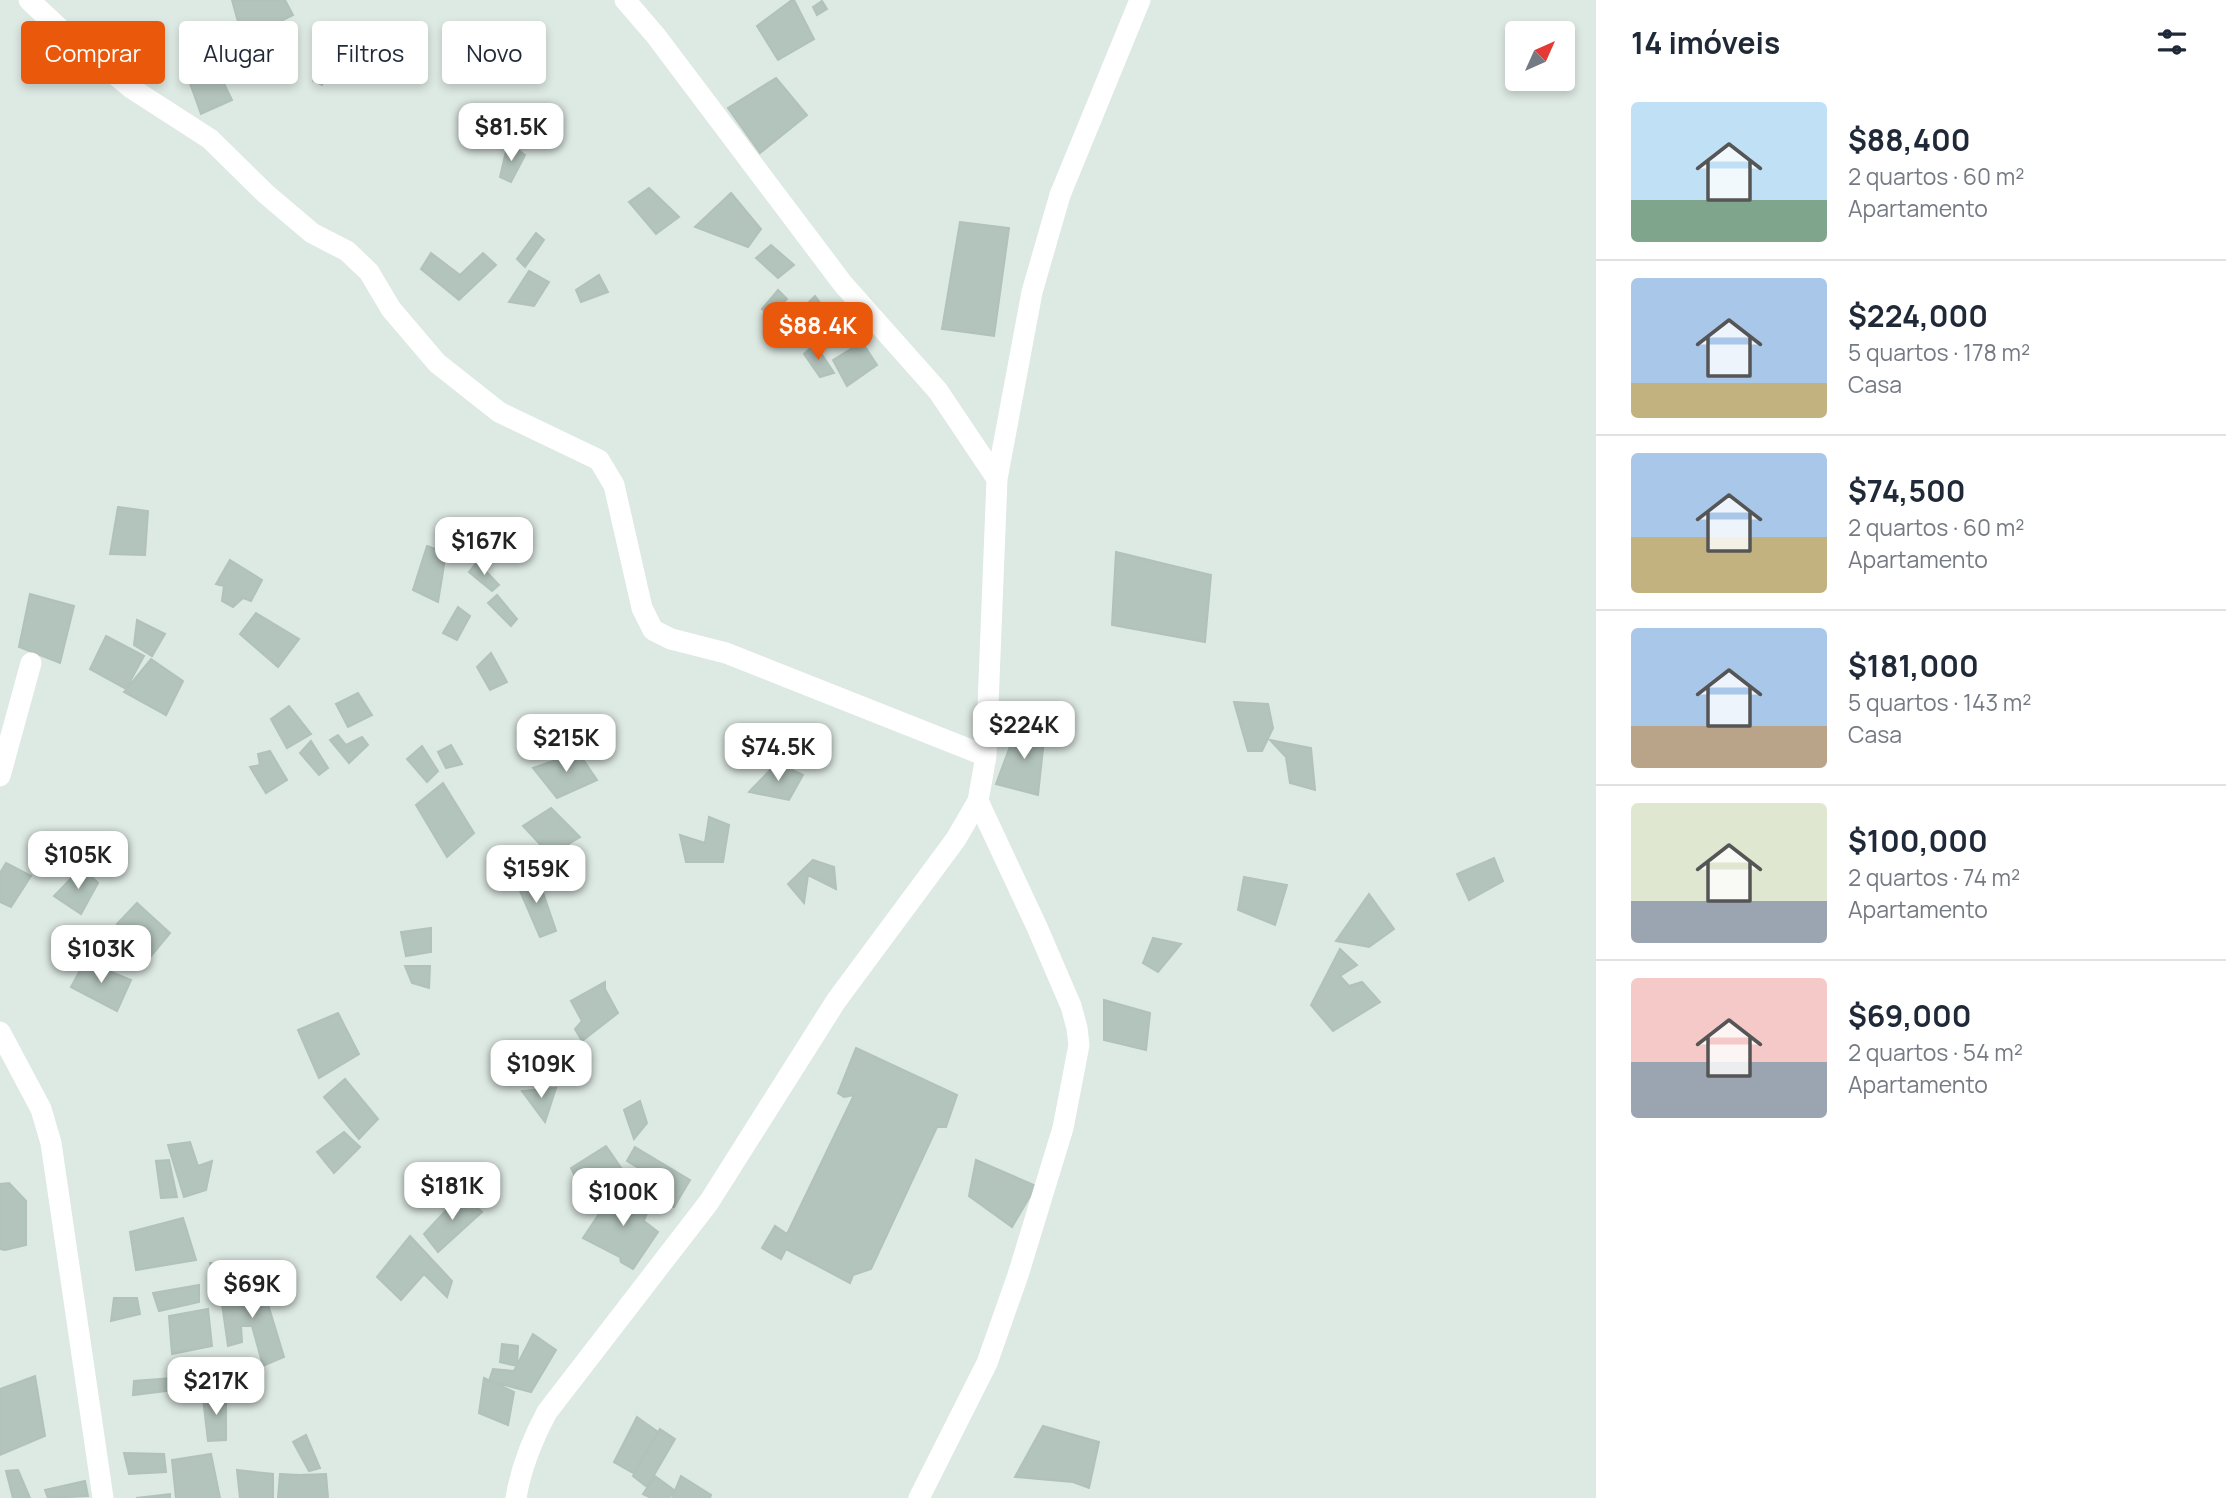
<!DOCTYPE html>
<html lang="pt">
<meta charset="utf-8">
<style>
body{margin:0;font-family:Manrope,sans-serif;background:#f6f6f7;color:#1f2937;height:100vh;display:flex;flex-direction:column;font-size:26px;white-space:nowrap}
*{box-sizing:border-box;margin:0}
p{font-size:23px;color:#747a83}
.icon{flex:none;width:38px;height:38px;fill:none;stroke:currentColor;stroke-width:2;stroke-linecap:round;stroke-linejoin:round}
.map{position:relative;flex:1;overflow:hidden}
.sheet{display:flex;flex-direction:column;background:#fff;width:630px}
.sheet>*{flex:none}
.banner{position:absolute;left:21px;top:21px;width:665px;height:63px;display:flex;gap:14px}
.needle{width:46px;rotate:45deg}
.controls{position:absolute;left:1505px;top:21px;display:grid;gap:14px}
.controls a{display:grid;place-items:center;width:70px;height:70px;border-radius:7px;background:#fff;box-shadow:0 4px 10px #0003;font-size:35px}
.price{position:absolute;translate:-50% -60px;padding:0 16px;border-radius:14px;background:#fff;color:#222;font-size:23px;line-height:46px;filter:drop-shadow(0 2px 4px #0008)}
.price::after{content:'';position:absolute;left:50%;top:42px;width:21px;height:16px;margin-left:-10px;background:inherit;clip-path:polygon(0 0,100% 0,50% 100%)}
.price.selected{background:#ea580c;color:#fff}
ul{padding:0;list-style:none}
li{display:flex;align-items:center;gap:21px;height:175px;padding:0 35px}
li+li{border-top:2px solid #e0e1e3}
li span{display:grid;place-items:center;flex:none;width:196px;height:140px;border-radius:7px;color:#555}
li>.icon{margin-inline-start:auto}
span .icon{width:84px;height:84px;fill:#fffc;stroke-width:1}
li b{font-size:30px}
h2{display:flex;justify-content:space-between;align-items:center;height:84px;padding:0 35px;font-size:30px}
.pill{padding:0 24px;border-radius:7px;background:#fff;box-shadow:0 4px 10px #0003;font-size:24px;line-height:63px}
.pill.selected{background:#ea580c;color:#fff}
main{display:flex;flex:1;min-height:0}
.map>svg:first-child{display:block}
</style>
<main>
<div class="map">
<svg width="1596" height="1498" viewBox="0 0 1596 1498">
<rect width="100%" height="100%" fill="#dde9e3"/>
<path fill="#b3c4bc" stroke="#b0c2ba" stroke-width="2" d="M232,0H285L293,15L243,40Z
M792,0H794L814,39L778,60L757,26Z
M822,1L827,9L817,15L813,7Z
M286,44L294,68L272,82L262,57Z
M321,59L330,62L322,85L313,81Z
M213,61L232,100L201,114L187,75Z
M776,78L807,115L760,153L728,108Z
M508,143L525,155L511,182L500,177Z
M649,188L679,217L656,234L629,202Z
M731,193L761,229L748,247L695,227Z
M960,222L1009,228L994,336L942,329Z
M536,233L544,240L525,267L517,259Z
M771,245L794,265L778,278L756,258Z
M431,253L460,275L483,253L496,265L459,300L421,269Z
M529,271L549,282L534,306L509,302Z
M599,275L608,292L581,302L576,290Z
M778,290L787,299L770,315L762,309Z
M815,296L829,315L810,334L794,317Z
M862,342L877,365L847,386L833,360Z
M815,344L834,373L820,377L804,354Z
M118,507L148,511L145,555L110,554Z
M427,546L446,553L438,602L413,590Z
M1116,552L1211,575L1205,642L1112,625Z
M230,560L262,580L251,601L243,598L233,607L222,601L224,586L216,584Z
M477,562L499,585L492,591L469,572Z
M30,594L74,606L60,663L19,647Z
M497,595L517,619L511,626L488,603Z
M458,607L470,616L457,640L443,633Z
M256,613L299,639L278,667L240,634Z
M137,620L165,634L152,656L134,645Z
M106,636L144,656L126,689L90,669Z
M491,653L507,682L490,690L477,667Z
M151,659L183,681L166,715L124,692Z
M358,693L372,715L348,727L336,704Z
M1234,702L1268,704L1273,728L1262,751H1248Z
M289,706L311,734L287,748L271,719Z
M1018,725L1045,730L1038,795L996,784Z
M338,735L346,745L362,737L368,745L349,763L330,740Z
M1270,740L1311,748L1315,790L1290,783L1286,757Z
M311,741L328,768L319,775L300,753Z
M451,745L462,764L446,768L438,752Z
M422,746L438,771L427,782L407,759Z
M270,751L287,780L266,793L250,767L260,765L258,754Z
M578,752L597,780L557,798L533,768Z
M777,763L803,775L789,800L749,792Z
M443,783L474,833L447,857L416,805Z
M551,808L580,837L550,855L523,826Z
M709,817L729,825L723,862H686L680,835L705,843Z
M1494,858L1503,881L1469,900L1457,874Z
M813,860L834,867L836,889L808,875L804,903L788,884Z
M6,863L31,876L11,907L0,902V873Z
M82,867L98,883L81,914L54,896Z
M514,877L538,878L556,931L540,937Z
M1244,877L1287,885L1275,925L1238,910Z
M1369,894L1394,929L1369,947L1336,941Z
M137,903L170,933L151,956L117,924Z
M431,928V952L406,956L401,932Z
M1153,938L1181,944L1158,972L1143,963Z
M1340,949L1357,965L1340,976L1349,986L1362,982L1380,1002L1333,1031L1311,1005Z
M85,961L131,980L117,1011L71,987Z
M405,966H430L429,988L412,983Z
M605,982V989L618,1013L582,1041L575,1029L582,1021L571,1001Z
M1104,1000L1150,1013L1146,1050L1104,1040Z
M338,1013L359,1054L319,1078L298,1030Z
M856,1048L957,1095L946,1127H937L871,1269L853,1275L850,1283L786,1249L781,1259L762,1248L775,1226L787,1234L854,1095L844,1097L838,1093Z
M345,1079L378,1119L359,1139L324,1097Z
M556,1088L545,1122L522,1091Z
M640,1101L647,1123L634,1139L624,1110Z
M344,1132L360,1147L334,1173L317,1152Z
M190,1142L198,1166L212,1161L206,1190L184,1197L168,1145Z
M606,1146L624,1172L587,1200L577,1185V1180L571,1168Z
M635,1147L690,1180L674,1207L657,1195L663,1183L627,1161Z
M169,1160L177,1197L161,1198L156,1161Z
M976,1160L1036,1186L1012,1227L969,1196Z
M9,1183L26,1201V1245L5,1250L0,1249V1184Z
M616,1188L650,1205L644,1221L658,1232L633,1269L621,1262L620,1257L583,1238Z
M462,1193L482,1212L438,1252L424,1234Z
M183,1218L196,1260L136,1270L130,1232Z
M410,1236L452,1281L447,1297L424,1274L401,1300L377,1277Z
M210,1263H255L254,1275L215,1289Z
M260,1278L284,1357L263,1366L252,1326H241L242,1342L228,1346L221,1297Z
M199,1285V1302L159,1311L153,1293Z
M114,1298H137L140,1314L111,1321Z
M208,1309L212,1346L172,1354L169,1316Z
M533,1334L556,1350L531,1392L489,1381L493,1369L514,1371Z
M502,1344L518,1346L517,1366L500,1362Z
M35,1376L45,1436L0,1455V1389Z
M185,1377L182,1389L133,1395L134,1381Z
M484,1378L514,1392L508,1425L479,1413Z
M226,1394V1440L208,1441L203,1398Z
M637,1417L658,1432L633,1473L614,1462Z
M1043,1426L1099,1442L1089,1488L1073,1482L1015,1477Z
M660,1429L675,1439L647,1487L633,1476Z
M306,1435L320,1468L309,1471L293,1442Z
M124,1453L164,1454L166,1472L129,1474Z
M211,1454L220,1498H176L172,1460Z
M18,1470L30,1498H13L6,1471Z
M237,1470L273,1474V1498H240Z
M280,1474L299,1475L326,1474L328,1498H278Z
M655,1476L674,1490L669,1498H651L643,1494Z
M681,1476L711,1495L710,1498H672Z
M85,1481L88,1496L48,1498L45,1490Z
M170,1494V1498H136Z"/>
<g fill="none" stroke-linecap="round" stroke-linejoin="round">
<path stroke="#fff" stroke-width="21" d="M29,0L60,29L131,88L210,139L266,194L312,233L347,251L369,272L391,309L437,363L499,412L599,460L614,485L642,608L653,630L671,639L726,653L986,756
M997,479L1032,292L1060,195L1140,0
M0,776L31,663
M0,1032L41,1109L51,1143L103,1498
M516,1498C521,1467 532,1440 547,1412L709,1202L836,1001L956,839L978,801L986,756L997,479L938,391L843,284L656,36L625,0
M919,1498L987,1363L1018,1275L1063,1128L1079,1045L1077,1028L1071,1006L1037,927L978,801"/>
</g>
</svg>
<div class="controls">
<a><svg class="needle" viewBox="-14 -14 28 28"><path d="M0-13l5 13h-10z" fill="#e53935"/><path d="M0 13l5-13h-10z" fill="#747a83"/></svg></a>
</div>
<b class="price" style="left:511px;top:163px">$81.5K</b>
<b class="price selected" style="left:818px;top:362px">$88.4K</b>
<b class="price" style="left:484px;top:577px">$167K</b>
<b class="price" style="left:1024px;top:761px">$224K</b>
<b class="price" style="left:566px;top:774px">$215K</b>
<b class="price" style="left:778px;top:783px">$74.5K</b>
<b class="price" style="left:78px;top:891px">$105K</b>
<b class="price" style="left:536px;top:905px">$159K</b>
<b class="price" style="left:101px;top:985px">$103K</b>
<b class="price" style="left:541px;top:1100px">$109K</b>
<b class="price" style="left:452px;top:1222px">$181K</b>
<b class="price" style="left:623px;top:1228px">$100K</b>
<b class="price" style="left:252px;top:1320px">$69K</b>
<b class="price" style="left:216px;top:1417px">$217K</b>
<div class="banner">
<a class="pill selected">Comprar</a>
<a class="pill">Alugar</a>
<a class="pill">Filtros</a>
<a class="pill">Novo</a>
</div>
</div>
<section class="sheet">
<h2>14 imóveis<svg class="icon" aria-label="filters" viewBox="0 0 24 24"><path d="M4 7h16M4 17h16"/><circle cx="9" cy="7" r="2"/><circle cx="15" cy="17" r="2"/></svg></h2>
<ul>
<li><span style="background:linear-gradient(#bfe0f5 70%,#7fa58c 0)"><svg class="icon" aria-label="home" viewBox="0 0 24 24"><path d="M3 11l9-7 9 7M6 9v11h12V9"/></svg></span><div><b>$88,400</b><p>2 quartos · 60 m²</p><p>Apartamento</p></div></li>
<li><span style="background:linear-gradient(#a9c7e8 75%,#c2b280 0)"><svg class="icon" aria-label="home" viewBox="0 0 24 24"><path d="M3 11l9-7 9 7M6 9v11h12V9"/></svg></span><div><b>$224,000</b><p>5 quartos · 178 m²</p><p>Casa</p></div></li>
<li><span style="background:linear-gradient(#a9c7e8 60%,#c2b280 0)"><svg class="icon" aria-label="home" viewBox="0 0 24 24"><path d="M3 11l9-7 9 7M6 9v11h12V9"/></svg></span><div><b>$74,500</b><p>2 quartos · 60 m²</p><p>Apartamento</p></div></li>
<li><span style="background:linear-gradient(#a9c7e8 70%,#b9a48a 0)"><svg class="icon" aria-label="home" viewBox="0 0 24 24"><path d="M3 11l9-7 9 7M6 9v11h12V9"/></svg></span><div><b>$181,000</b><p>5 quartos · 143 m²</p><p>Casa</p></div></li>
<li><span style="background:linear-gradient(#dfe7d0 70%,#9aa5b1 0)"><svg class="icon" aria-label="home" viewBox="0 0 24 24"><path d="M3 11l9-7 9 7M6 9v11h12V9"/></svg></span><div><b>$100,000</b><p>2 quartos · 74 m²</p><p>Apartamento</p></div></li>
<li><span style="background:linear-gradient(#f6c9c9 60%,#9aa5b1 0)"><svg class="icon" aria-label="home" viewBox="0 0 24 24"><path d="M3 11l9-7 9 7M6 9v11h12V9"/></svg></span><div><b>$69,000</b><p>2 quartos · 54 m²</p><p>Apartamento</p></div></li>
</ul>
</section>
</main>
